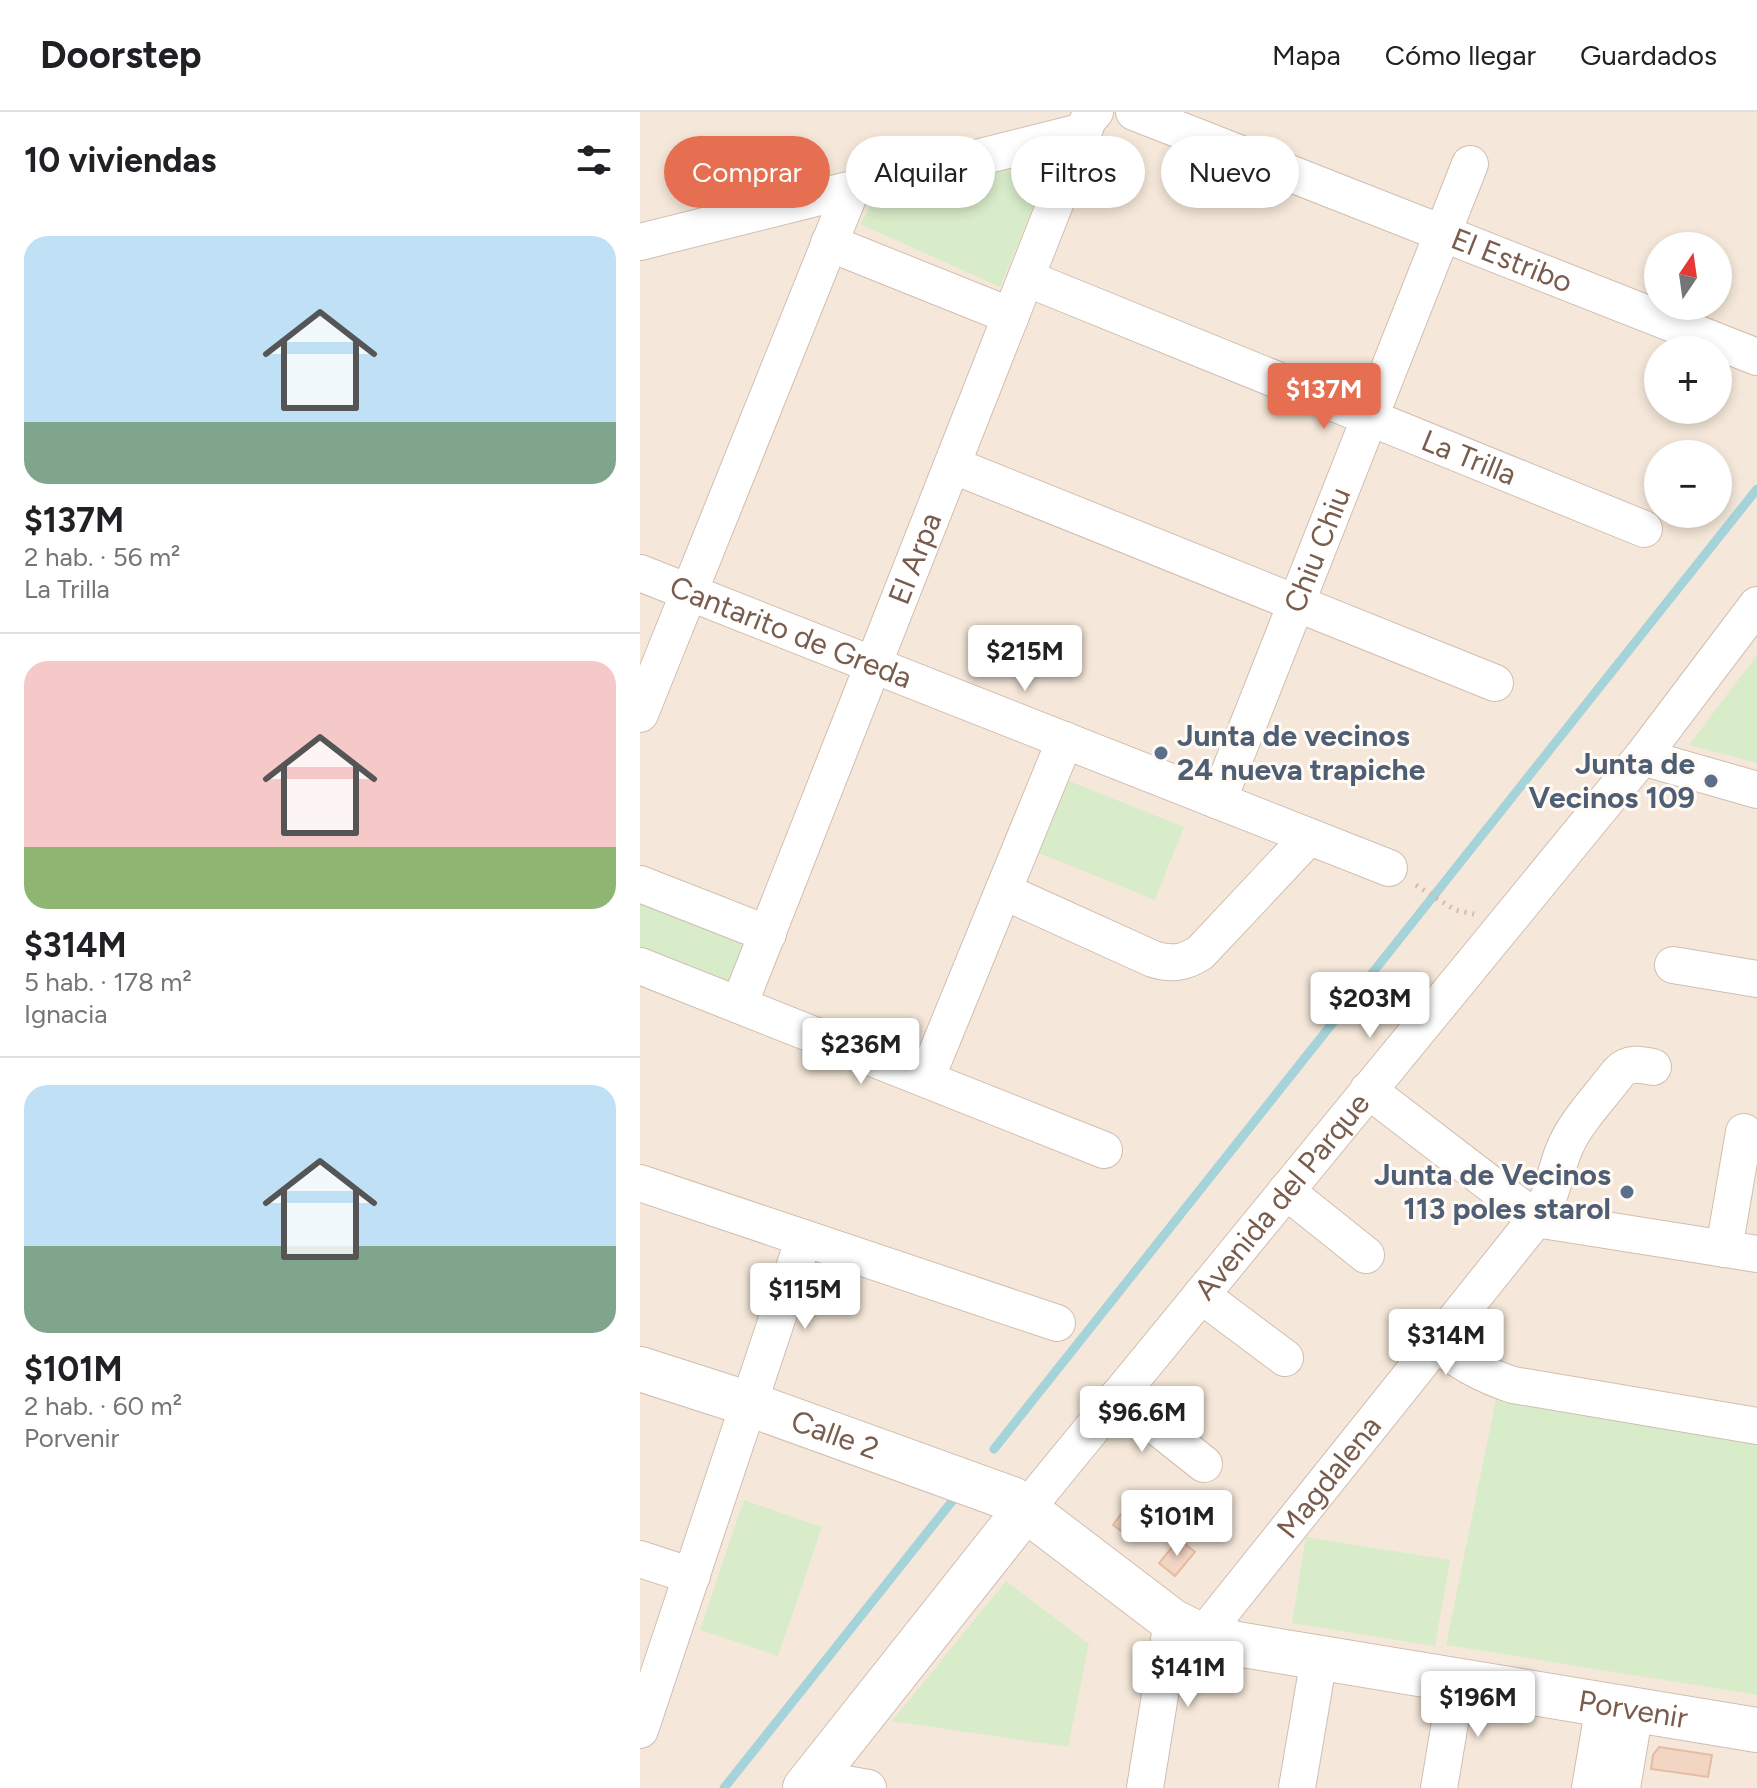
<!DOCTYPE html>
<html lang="es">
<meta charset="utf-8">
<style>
body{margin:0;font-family:Figtree,sans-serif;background:#f2f2f2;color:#202124;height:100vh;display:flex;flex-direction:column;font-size:30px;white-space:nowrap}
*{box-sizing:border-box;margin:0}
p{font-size:26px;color:#757577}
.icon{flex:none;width:44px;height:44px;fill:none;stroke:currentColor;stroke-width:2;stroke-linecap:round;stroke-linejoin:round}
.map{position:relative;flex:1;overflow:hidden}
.details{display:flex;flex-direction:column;background:#fff;width:640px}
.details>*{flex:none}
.hud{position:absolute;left:24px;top:24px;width:760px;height:72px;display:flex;gap:16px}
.needle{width:52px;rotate:13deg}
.controls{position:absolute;left:1004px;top:120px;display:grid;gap:16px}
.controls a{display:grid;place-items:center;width:88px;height:88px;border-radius:50%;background:#fff;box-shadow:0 4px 12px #0003;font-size:40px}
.price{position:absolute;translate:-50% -68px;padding:0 18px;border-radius:8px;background:#fff;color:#222;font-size:26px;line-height:52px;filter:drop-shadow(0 2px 4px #0008)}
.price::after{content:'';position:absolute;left:50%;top:48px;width:24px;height:18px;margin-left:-12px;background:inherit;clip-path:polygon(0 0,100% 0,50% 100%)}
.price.selected{background:#e76f51;color:#fff}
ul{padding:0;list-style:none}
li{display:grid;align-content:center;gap:16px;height:424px;padding:0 24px}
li+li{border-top:2px solid #e0e0e0}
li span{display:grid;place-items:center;height:248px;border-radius:24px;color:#555}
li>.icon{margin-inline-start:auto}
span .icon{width:144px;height:144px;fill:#fffc;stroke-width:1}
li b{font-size:34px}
h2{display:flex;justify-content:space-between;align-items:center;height:96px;padding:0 24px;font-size:34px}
.tag{padding:0 28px;border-radius:36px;background:#fff;box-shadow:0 4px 12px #0003;font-size:28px;line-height:72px}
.tag.selected{background:#e76f51;color:#fff}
header{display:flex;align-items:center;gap:48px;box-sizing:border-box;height:112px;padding:0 40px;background:#fff;border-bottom:2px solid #e0e0e0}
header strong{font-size:38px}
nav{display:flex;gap:44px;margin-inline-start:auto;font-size:28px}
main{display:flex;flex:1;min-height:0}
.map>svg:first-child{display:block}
</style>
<header>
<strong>Doorstep</strong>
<nav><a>Mapa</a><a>Cómo llegar</a><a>Guardados</a></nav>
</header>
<main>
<section class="details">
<h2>10 viviendas<svg class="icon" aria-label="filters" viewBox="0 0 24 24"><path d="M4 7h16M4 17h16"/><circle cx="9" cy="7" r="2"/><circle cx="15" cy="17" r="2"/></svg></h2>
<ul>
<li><span style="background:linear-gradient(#bfe0f5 75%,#7fa58c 0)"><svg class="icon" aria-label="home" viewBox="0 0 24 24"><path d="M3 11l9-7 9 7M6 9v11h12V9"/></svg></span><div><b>$137M</b><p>2 hab. · 56 m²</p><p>La Trilla</p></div></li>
<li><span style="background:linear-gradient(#f6c9c9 75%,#8fb573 0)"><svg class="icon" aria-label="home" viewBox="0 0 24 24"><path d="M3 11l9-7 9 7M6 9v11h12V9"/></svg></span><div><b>$314M</b><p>5 hab. · 178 m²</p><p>Ignacia</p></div></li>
<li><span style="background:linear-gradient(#bfe0f5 65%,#7fa58c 0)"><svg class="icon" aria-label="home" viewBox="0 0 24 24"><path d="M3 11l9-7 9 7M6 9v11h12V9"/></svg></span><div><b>$101M</b><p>2 hab. · 60 m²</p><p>Porvenir</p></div></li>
</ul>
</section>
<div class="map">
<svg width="1117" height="1676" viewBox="0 0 1117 1676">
<rect width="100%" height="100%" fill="#fdf6ec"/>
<path fill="#f5e8da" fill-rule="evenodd" d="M0,0H1117V1676H0ZM1018,134H1078V194H1018ZM1018,238H1078V298H1018ZM1018,342H1078V402H1018Z"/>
<path fill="#d8ecc9" d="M415,41L360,175L220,112L235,87Z
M1117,543V651L1049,633Z
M429,669L544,715L515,788L399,741Z
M0,780L112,825L93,879L0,842Z
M858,1277L1117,1325V1583L806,1533Z
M104,1388L182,1415L138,1544L60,1518Z
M666,1425L810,1448L795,1534L652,1511Z
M366,1469L449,1532L428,1635L252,1609Z"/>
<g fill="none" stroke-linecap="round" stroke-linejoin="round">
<path stroke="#a5d3da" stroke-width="9" d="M354,1337L1117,377
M84,1676L313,1388"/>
</g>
<path fill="#f3d5c3" stroke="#e6bba3" stroke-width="2" d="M490,1390L507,1403L490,1425L473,1413Z
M539,1427L555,1440L535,1464L519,1451Z
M1019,1635L1072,1643L1068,1665L1011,1657L1013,1643Z"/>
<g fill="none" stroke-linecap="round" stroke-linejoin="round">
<g stroke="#d1beb0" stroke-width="38">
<g id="minor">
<path id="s1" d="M494,0L1117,245"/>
<path d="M0,130L444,19"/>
<path d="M189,131L371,204"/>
<path id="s2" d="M386,166L1004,417"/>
<path d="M312,353L855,571"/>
<path id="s3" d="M0,461L749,756"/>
<path d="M0,602L211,78"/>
<path d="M1002,645L1117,678"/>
<path id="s4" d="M578,689L830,52"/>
<path d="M0,772L128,822"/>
<path d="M363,779L513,847C531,853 544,851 560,841L669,725"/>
<path d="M1033,853L1117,867"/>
<path d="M0,854L464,1038"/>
<path id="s5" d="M99,893L448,8L455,0"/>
<path d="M286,967L425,628"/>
<path d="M728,978L896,1107L1117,1142"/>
<path d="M0,1071L417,1211"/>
<path d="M646,1079L726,1143"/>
<path d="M1084,1137L1104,1020"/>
<path d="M561,1183L645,1246"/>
<path d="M795,1231C821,1250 842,1263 873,1273L1117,1314"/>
<path d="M478,1284L564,1352"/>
<path id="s6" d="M386,1397L1002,645L1117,493"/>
<path d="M0,1447L52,1464"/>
<path id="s7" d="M563,1523L903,1098C914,1077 916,1054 926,1033C938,1007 961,984 978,961C988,950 999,952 1013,955"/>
<path d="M0,1618L164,1126"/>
<path d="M172,1666L228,1676"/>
<path d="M505,1676L532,1509"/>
<path d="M657,1676L679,1546"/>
<path d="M799,1676L817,1569"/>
<path d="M950,1676L964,1593"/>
<path d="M982,1676L995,1598"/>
</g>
</g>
<g stroke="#d1beb0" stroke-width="46">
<g id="tertiary">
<path id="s8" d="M0,1257L109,1292L372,1387L532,1509L554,1520L597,1532L1117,1618"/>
<path d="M165,1676L386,1397"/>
</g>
</g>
<path stroke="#d9b8a5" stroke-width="5" stroke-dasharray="2 6" stroke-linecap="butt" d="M776,773L815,798L834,802"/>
<use href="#minor" stroke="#fff" stroke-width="36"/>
<use href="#tertiary" stroke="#fff" stroke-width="44"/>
</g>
<g fill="#5c6f8a" stroke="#fffaf3" stroke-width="3">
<circle cx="521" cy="641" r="8"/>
<circle cx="1071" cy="669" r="8"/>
<circle cx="987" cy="1080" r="8"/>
</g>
<g text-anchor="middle" stroke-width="6" stroke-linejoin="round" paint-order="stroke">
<g font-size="30" fill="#7a5c4d" stroke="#fffaf3">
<text dy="10" stroke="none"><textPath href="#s1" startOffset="406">El Estribo</textPath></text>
<text dy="10" stroke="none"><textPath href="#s2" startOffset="478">La Trilla</textPath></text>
<text dy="10" stroke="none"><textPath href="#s4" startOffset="270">Chiu Chiu</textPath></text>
<text dy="10" stroke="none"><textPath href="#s5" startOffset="480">El Arpa</textPath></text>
<text dy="10" stroke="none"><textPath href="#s3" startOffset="162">Cantarito de Greda</textPath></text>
<text dy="10" stroke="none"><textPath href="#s6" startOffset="404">Avenida del Parque</textPath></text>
<text dy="10" stroke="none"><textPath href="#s8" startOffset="206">Calle 2</textPath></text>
<text dy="10" stroke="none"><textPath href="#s7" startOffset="202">Magdalena</textPath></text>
<text dy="10" stroke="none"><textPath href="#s8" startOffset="1066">Porvenir</textPath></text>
</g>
<g font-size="30" font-weight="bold" fill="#4e5e75" stroke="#fffaf3" text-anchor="end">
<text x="537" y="634" text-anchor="start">Junta de vecinos<tspan x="537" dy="34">24 nueva trapiche</tspan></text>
<text x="1055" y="662">Junta de<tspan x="1055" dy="34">Vecinos 109</tspan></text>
<text x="971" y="1073">Junta de Vecinos<tspan x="971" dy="34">113 poles starol</tspan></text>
</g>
</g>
</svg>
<div class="controls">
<a><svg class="needle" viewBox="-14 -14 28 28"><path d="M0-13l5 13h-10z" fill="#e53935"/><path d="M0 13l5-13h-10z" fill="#757577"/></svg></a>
<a>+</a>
<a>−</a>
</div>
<b class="price selected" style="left:684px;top:319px">$137M</b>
<b class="price" style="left:385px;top:581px">$215M</b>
<b class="price" style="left:730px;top:928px">$203M</b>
<b class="price" style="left:221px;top:974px">$236M</b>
<b class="price" style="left:165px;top:1219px">$115M</b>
<b class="price" style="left:806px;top:1265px">$314M</b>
<b class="price" style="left:502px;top:1342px">$96.6M</b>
<b class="price" style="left:537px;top:1446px">$101M</b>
<b class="price" style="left:548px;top:1597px">$141M</b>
<b class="price" style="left:838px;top:1627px">$196M</b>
<div class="hud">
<a class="tag selected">Comprar</a>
<a class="tag">Alquilar</a>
<a class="tag">Filtros</a>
<a class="tag">Nuevo</a>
</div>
</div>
</main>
